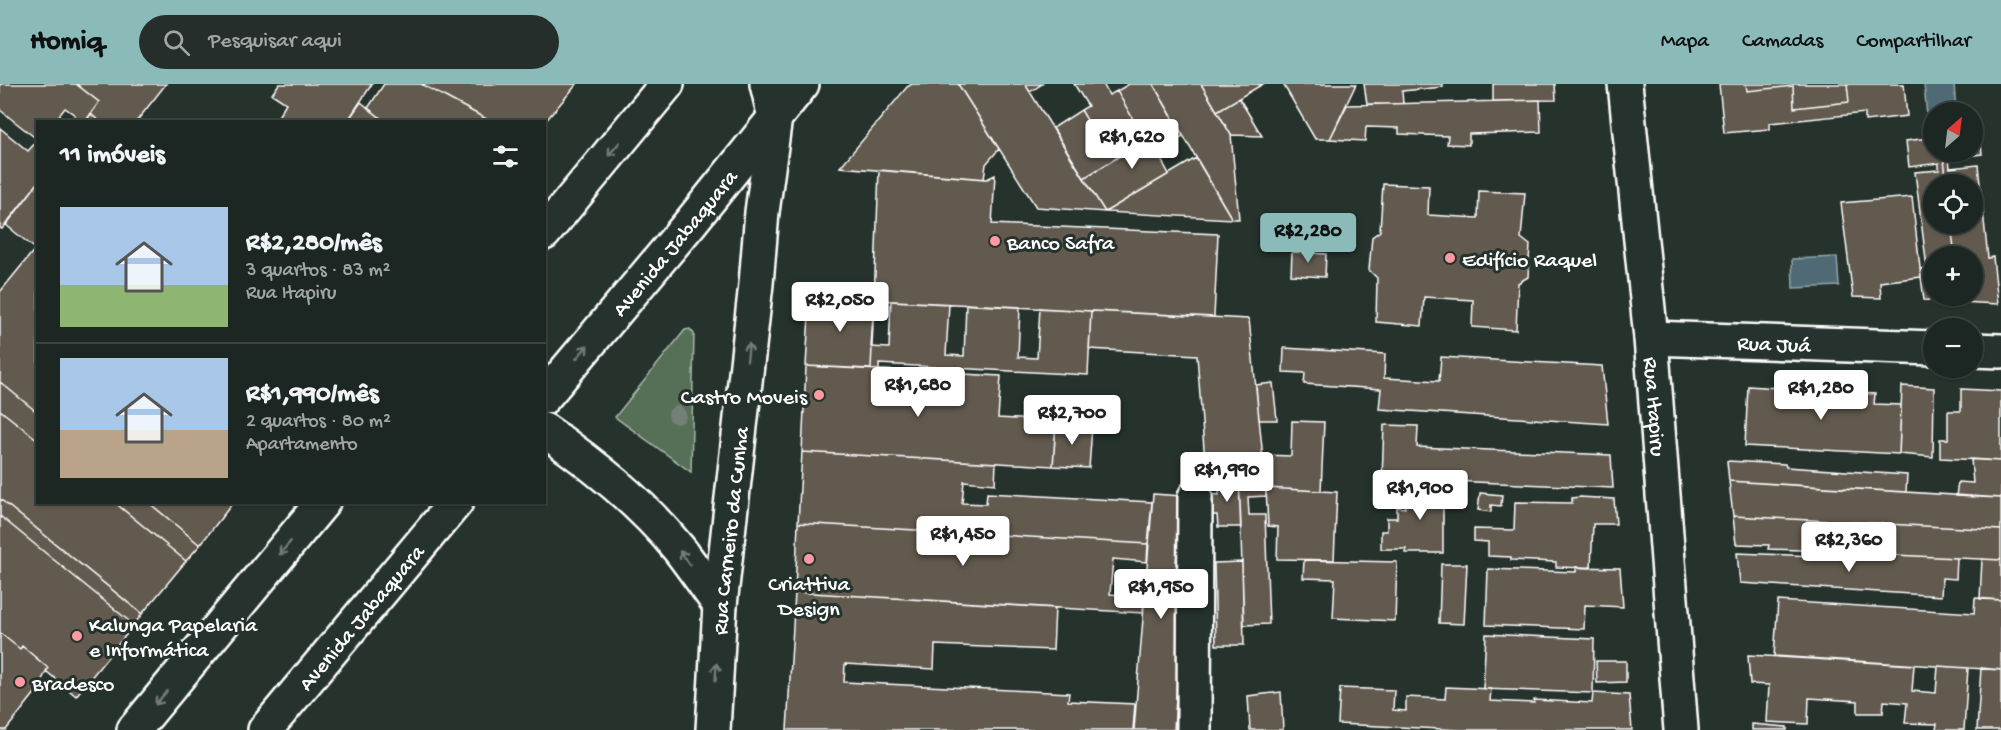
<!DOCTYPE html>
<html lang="pt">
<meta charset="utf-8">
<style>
body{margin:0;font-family:"Gochi Hand",sans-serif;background:#252e2a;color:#f1f3f6;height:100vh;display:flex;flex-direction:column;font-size:22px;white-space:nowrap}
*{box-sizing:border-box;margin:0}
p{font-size:20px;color:#a0a5a5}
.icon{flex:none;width:33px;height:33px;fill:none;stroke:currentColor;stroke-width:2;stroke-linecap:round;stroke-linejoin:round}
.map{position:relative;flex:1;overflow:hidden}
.details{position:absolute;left:36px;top:36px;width:510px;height:384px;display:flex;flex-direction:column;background:#1c2622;border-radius:0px;box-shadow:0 2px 4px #0004,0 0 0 2px #3a4340}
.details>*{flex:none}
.needle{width:39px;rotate:28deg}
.fabs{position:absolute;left:1923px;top:18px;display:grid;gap:12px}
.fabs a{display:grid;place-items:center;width:60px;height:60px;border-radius:50%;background:#1c2622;box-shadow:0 2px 4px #0004,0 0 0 2px #3a4340;font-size:30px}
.price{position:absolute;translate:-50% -51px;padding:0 14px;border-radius:6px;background:#fff;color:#222;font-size:20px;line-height:39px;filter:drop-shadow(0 2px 3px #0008)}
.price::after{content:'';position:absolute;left:50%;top:36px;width:18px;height:14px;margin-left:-9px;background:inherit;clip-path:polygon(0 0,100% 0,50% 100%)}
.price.current{background:#8bbbb9;color:#111}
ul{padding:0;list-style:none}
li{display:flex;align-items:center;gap:18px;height:150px;padding:0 24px}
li+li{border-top:2px solid #3a4340}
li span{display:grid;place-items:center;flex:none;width:168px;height:120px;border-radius:0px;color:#555}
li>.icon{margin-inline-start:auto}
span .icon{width:72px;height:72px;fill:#fffc;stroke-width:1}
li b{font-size:26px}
h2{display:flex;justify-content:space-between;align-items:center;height:72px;padding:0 24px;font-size:26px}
header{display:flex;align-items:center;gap:36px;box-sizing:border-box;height:84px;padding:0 30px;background:#8bbbb9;color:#111}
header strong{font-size:28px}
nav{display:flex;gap:33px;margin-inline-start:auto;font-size:21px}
.search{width:420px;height:54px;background:#252e2a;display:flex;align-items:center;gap:15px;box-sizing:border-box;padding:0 21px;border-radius:33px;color:#a0a5a5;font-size:22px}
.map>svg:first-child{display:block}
</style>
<header>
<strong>Homiq</strong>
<div class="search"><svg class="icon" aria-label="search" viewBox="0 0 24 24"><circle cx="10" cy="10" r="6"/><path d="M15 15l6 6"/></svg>Pesquisar aqui</div>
<nav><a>Mapa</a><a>Camadas</a><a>Compartilhar</a></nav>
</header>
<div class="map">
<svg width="2001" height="646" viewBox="0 0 2001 646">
<rect width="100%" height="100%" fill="#26332d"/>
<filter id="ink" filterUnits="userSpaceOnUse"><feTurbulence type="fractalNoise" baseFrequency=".0167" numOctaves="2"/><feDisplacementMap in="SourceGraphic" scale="12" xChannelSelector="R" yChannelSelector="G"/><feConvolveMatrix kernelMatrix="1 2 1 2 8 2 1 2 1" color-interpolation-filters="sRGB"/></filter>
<g filter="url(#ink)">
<path fill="#547057" stroke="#aab8ab" stroke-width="1.5" d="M690,245L694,250L691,388L615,333L685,246Z"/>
<path fill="#506a75" stroke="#96a6ac" stroke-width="1.5" d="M1924,0H1954L1956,28H1934L1933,42L1928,43Z
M1837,173L1839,202L1793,204L1792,175Z"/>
<path fill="#645a4f" stroke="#fff" stroke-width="1.5" d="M0,0H76L99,18L85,38H70L75,31L65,24L54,38H38V56L0,26Z
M76,0H166L136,38H100L91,30L99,18Z
M279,0H372L347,38H275L286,19L272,10Z
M384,0H421L492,38H386L368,24Z
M421,0H577L544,39V38H492Z
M912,0H958L999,65L986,80L984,95L840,83L907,3Z
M958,0H1025L1105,128L1036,123Z
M1025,0H1042L1030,8Z
M1074,0H1103L1109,11L1117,7L1137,42L1103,63L1081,26L1088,22Z
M1129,0H1153L1175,38L1084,94L1053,44L1081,26L1103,63L1137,42L1117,7Z
M1153,0H1201L1231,51L1239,135H1232Z
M1201,0H1263L1217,27Z
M1283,0H1356L1330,55H1315Z
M1364,0H1443V3L1402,7L1403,20H1367Z
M1493,0H1555L1556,16L1493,17Z
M1719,0H1904L1907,32L1865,37V29L1770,39V45L1724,49Z
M1746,0H1847L1849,18L1794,24L1793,2L1747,7Z
M1239,14L1262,52L1231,51L1217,27Z
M1540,16L1541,48L1469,50V61L1447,60L1448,52L1399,50V44L1366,43L1365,57L1330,55L1347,21Z
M361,18L368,24L386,38H347Z
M91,30L100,38H85Z
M1175,38L1183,52L1157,68L1169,90L1105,128L1084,94Z
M0,44L28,67L38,56V99L2,145L0,144Z
M1980,49L1982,70L1949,74L1950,84L1978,81L1988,174L1993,173L1998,220L1960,218V212H1972V172H1955L1951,140H1972V100H1947L1943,68H1972V50Z
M1928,54H1934V68H1943L1947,100H1934V140H1951L1955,172H1934V212H1960V218L1924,216L1920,185L1927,184L1915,88L1939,86V79L1909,83L1906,57Z
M1196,74L1232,135L1105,128L1169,90Z
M879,86L987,95L995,91L992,140L1218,150L1214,233L874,216Z
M38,99V167L6,141Z
M1383,100L1429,102L1428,131L1478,134L1479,107L1525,109L1521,154L1530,161L1528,193L1518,199L1516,246L1472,243L1473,216L1424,213L1422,242L1376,238L1377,194L1369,186L1372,153L1380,147Z
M1912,113L1921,193L1880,198L1881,214L1853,213L1841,119Z
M35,165L38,167V329L0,298V208Z
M1292,168L1326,170L1325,193L1291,191Z
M810,213L874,216L871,263L889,264L891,217L949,220L946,271L964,272L966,220L1020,223L1018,273L1037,274L1040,224L1091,227L1088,291L879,280V286L806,282Z
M810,213L874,216L871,285L806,282Z
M1091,227L1249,235L1265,394L1206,392L1197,271L1089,265Z
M1284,264L1385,270L1384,294L1439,297L1441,273L1602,282L1608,340L1379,325L1381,305L1304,300L1305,289L1283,288Z
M806,282L1001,292L998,334L1056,337L1053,382L802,368Z
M0,298L38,329V356L0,326Z
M1273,299L1277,336H1259L1256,301Z
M1748,302L1875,310L1874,320L1901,321L1899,370L1745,362Z
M1902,302L1934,304L1933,373L1899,370Z
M1961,305L2001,307V377L1940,374V355H1948V327H1961Z
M0,326L38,356V418H114L186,477L142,530L0,415Z
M1292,337L1324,338L1321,407L1266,404L1263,371L1291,372Z
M1056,341L1092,343L1089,384L1053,382Z
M1384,341L1418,342L1417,363L1611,371L1613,404L1382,394Z
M802,368L996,379L995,400L964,397L962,419L986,420L987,409L1152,418L1148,460L798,439Z
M1971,375L2001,377V414L1956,412L1958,398L1973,399Z
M1727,377L1785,380L1786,383L1907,391L1906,408L1729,397Z
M1220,393L1239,394L1241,443H1218L1217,431H1210V410L1219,411Z
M1239,394H1265L1266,412L1248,413L1249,431H1265L1269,540L1244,541Z
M1729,397L2001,414V446L1733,432Z
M1404,403H1461L1462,416H1443V469H1405L1406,465H1381V447H1387V434H1397V423L1405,424Z
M1266,404L1337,408L1334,476L1277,475L1278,443L1268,442Z
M1480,409L1502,411L1501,422L1491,421V428L1478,426Z
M1153,410L1182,412L1176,480H1184L1174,646H1134Z
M1580,413L1614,415L1616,440H1593L1591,484L1556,483V478L1511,476V473L1488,472V458L1474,457V445L1514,446L1515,418L1572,419V414Z
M0,415L142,530L134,541L0,432Z
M114,418H148L200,461L186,477Z
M148,418H230L232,420L200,461Z
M0,432L134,541L76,612L46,587L48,584L22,562L20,565L0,549Z
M1733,432L2001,446V476L1894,471L1895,466L1861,464L1862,470L1835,468V463L1827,462V467L1768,465L1769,461L1736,460Z
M798,439L1148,460L1147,478L1113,475L1110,510L1144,513L1143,529L795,508Z
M1737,469L1894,475V471L1957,474L1956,495L1942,494L1941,512L1740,499Z
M1982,475L2001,476V516L1980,515Z
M1304,476L1397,478L1395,537L1333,534L1335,495L1303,494Z
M1242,478L1244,561H1216L1214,479Z
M1441,480H1467L1464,540L1439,539Z
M1576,483L1620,484L1623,523L1585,521L1584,545L1486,541L1488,485L1576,488Z
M795,508L1055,524L1053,566L935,561L934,585L845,580L844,598L1069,609L1068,617L1135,620L1133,646H787Z
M1975,514L2001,516V586L1774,572L1778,517L1974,529Z
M0,549L20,565L22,562L48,584L35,609L6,646H0Z
M1486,550L1594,555L1593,609L1483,605Z
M1748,571L1914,581L1912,607L1936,609L1938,582L1968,584L1964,646H1936L1937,640L1905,639L1907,619L1884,617L1883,629H1858V617L1809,614L1808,640L1767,638L1769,601L1750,600Z
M1596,577H1626V598L1597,599Z
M1981,584L2001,586V646H1977Z
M1446,603L1491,605L1490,617L1534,619V616L1592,619L1593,609L1629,611L1632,646H1461L1338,640L1340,604L1394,606L1393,626L1406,627V613L1445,615Z
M1281,608L1283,646H1250L1248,612Z
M1752,640L1787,643V646H1752Z"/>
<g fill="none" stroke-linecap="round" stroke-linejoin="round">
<g stroke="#fff" stroke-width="38">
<g id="minor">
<path id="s1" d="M1625,0L1651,254L1681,646"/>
<path id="s2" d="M1651,254L1934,264"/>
<path d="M1972,266L2001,267"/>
<path id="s3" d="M713,646L720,521L756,200L762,128L775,33L767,0"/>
<path d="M1194,646L1195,413"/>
</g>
</g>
<g stroke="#fff" stroke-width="38">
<g id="major">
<path d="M544,149L667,0"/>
<path id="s4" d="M544,313L691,138L802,0"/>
<path d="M544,346C593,380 641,418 679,465C693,483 706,502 720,521"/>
<path d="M134,646L323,418"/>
<path id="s5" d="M265,646L456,418"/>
</g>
</g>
<use href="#minor" stroke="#26332d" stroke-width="33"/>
<use href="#major" stroke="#26332d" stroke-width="33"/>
</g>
<circle fill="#738077" cx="677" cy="331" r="9"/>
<defs><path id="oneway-shaft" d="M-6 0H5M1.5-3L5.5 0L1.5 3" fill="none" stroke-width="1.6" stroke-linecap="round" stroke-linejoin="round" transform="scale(1.5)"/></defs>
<g stroke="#727a76">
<use href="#oneway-shaft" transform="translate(614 65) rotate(130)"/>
<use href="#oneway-shaft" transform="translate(582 268) rotate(-50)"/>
<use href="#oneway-shaft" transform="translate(748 268) rotate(-84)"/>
<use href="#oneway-shaft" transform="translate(285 464) rotate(130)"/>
<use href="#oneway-shaft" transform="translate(685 474) rotate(-127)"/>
<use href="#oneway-shaft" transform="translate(716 588) rotate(-87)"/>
<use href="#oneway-shaft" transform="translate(161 614) rotate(130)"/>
</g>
</g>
<g fill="#ff9aa2" stroke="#26332d" stroke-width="2">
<circle cx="995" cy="157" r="6"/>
<circle cx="1450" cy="174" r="6"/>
<circle cx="819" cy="311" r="6"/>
<circle cx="809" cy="475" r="6"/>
<circle cx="77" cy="552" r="6"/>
<circle cx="20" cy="598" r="6"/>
</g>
<g text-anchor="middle" stroke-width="6" stroke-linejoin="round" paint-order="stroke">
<g font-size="22" fill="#fff" stroke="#26332d">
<text dy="8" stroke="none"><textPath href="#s4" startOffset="202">Avenida Jabaquara</textPath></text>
<text dy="8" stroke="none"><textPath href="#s2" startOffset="123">Rua Juá</textPath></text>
<text dy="8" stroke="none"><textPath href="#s1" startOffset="324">Rua Itapiru</textPath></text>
<text dy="8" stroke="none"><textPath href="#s3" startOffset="200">Rua Carneiro da Cunha</textPath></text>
<text dy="8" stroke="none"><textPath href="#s5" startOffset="148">Avenida Jabaquara</textPath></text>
</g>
<g font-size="22" fill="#fff" stroke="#26332d" text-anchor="start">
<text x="1007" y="165">Banco Safra</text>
<text x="1462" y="182">Edifício Raquel</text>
<text x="807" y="319" text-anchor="end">Castro Moveis</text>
<text x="809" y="506" text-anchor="middle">Criattiva<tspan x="809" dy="25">Design</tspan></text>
<text x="89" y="547">Kalunga Papelaria<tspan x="89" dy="25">e Informática</tspan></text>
<text x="32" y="606">Bradesco</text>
</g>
</g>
</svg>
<div class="fabs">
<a><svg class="needle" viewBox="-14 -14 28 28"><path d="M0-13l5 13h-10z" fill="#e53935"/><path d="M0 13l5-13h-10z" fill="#a0a5a5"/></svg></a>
<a><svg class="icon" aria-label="locate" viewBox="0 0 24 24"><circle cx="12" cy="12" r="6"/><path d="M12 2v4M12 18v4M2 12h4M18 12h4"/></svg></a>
<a>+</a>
<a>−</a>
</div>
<b class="price" style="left:1132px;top:86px">R$1,620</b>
<b class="price current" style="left:1308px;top:180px">R$2,280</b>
<b class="price" style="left:840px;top:249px">R$2,050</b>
<b class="price" style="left:918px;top:334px">R$1,680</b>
<b class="price" style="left:1821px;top:337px">R$1,280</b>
<b class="price" style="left:1072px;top:362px">R$2,700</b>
<b class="price" style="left:1227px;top:419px">R$1,990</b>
<b class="price" style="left:1420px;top:437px">R$1,900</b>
<b class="price" style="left:963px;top:483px">R$1,450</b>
<b class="price" style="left:1849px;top:489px">R$2,360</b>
<b class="price" style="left:1161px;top:536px">R$1,950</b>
<section class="details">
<h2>11 imóveis<svg class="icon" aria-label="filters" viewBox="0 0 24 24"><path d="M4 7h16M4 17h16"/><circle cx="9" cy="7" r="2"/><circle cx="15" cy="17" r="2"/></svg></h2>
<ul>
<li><span style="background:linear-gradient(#a9c7e8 65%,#8fb573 0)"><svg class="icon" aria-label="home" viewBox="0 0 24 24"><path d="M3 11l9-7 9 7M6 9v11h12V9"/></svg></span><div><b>R$2,280/mês</b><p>3 quartos · 83 m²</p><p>Rua Itapiru</p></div></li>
<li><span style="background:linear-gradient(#a9c7e8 60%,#b9a48a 0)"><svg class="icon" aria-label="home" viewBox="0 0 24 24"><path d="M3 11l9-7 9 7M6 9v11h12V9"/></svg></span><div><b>R$1,990/mês</b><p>2 quartos · 80 m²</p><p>Apartamento</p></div></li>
</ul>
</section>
</div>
